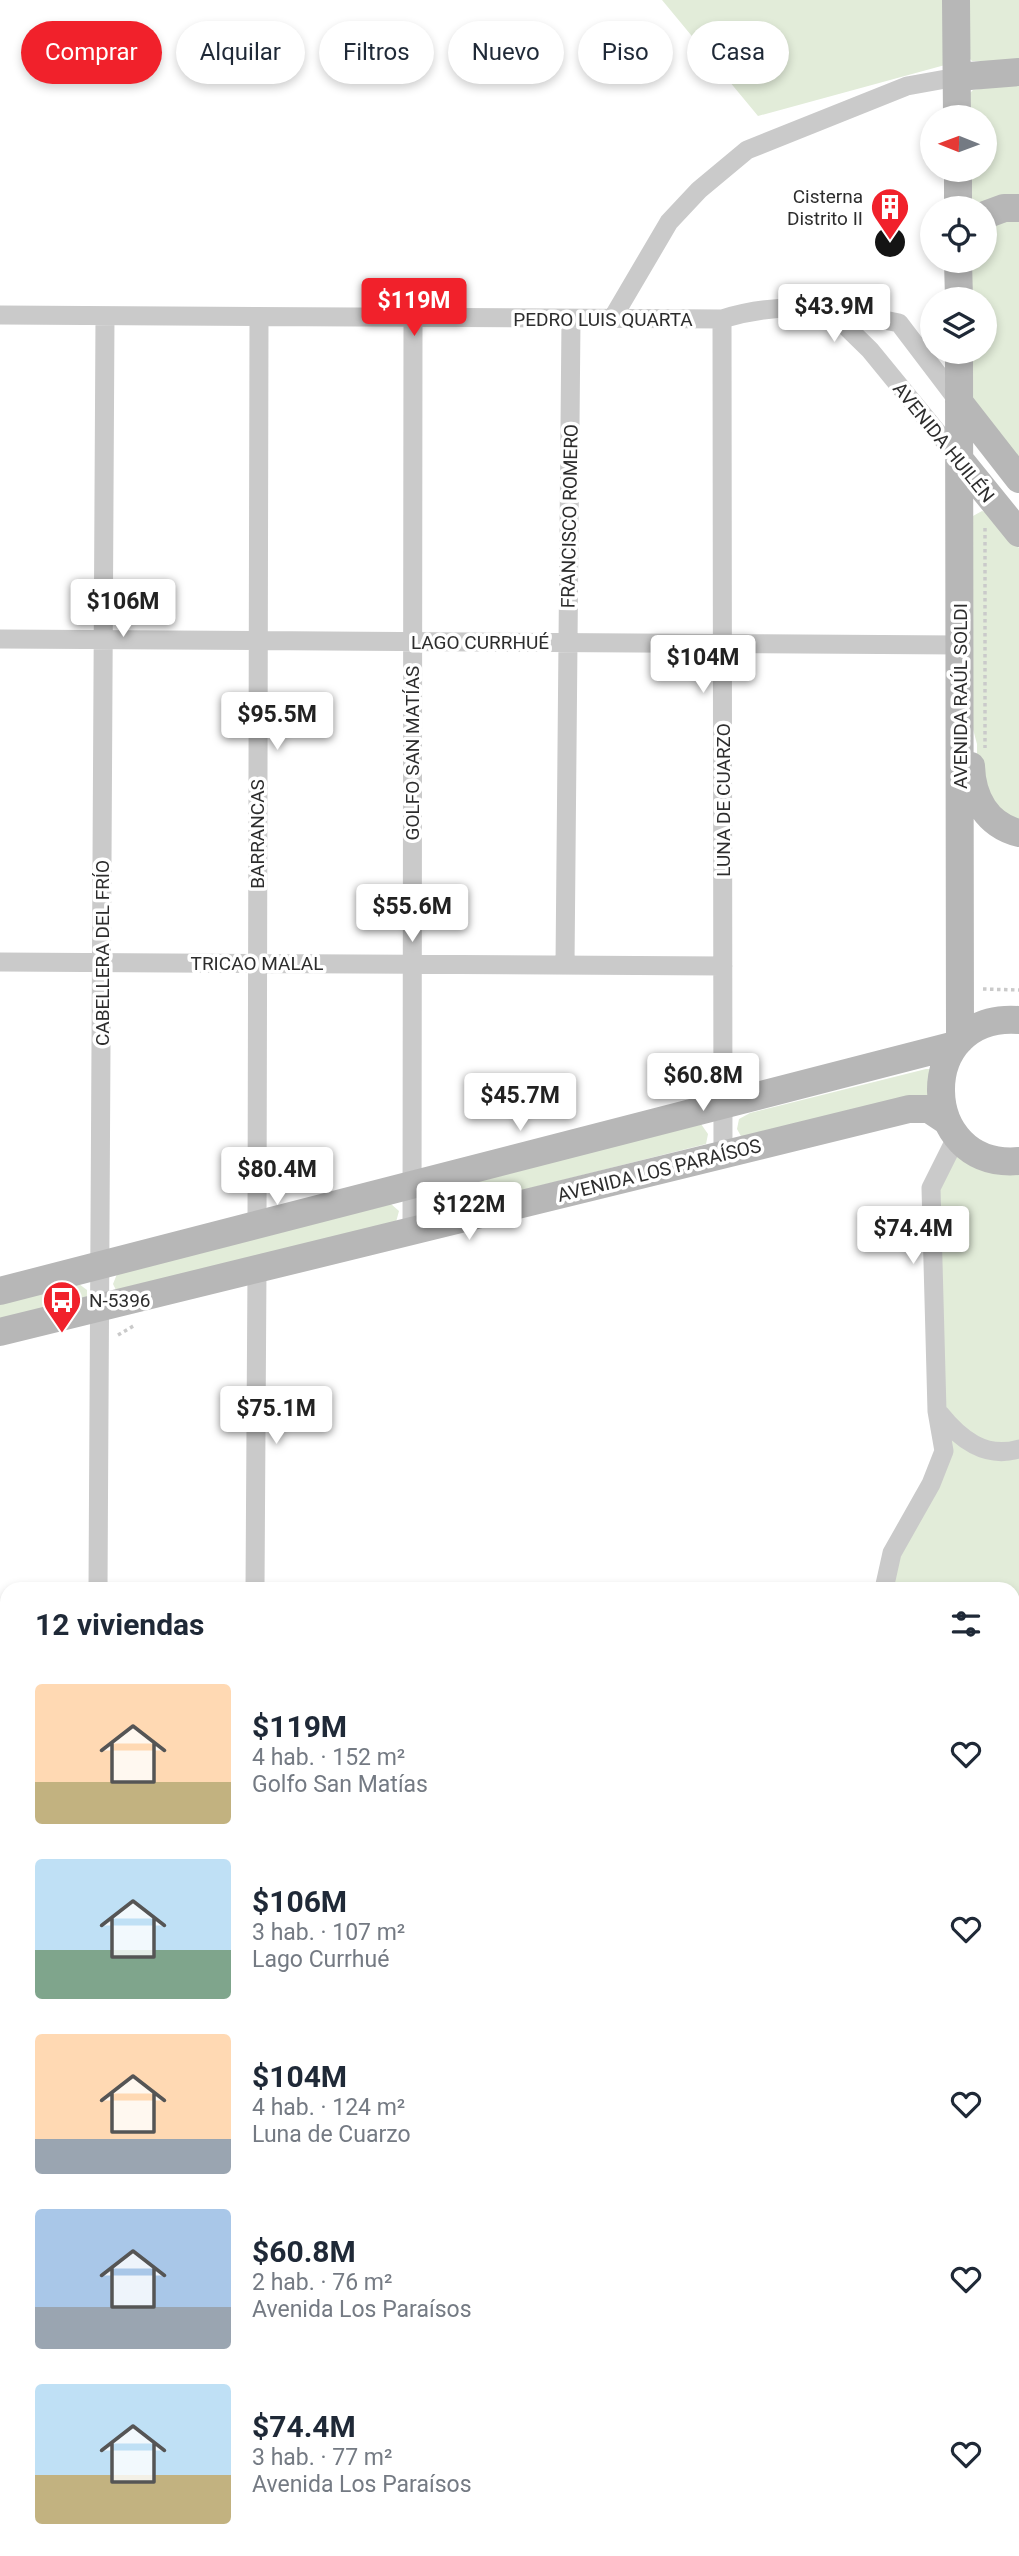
<!DOCTYPE html>
<html lang="es">
<meta charset="utf-8">
<style>
body{margin:0;font-family:Roboto,sans-serif;background:#f2f2f3;color:#1f2937;height:100vh;display:flex;flex-direction:column;font-size:26px;white-space:nowrap}
*{box-sizing:border-box;margin:0}
p{font-size:23px;color:#747a83}
.icon{flex:none;width:38px;height:38px;fill:none;stroke:currentColor;stroke-width:2;stroke-linecap:round;stroke-linejoin:round}
.map{position:relative;flex:1;overflow:hidden}
.drawer{position:absolute;left:0px;top:1582px;width:1020px;height:975px;display:flex;flex-direction:column;background:#fff;border-radius:21px 21px 0 0;box-shadow:0 4px 10px #0003}
.drawer>*{flex:none}
.guide{position:absolute;left:21px;top:21px;width:978px;height:63px;display:flex;gap:14px}
.needle{width:46px;rotate:271deg}
.buttons{position:absolute;left:920px;top:105px;display:grid;gap:14px}
.buttons a{display:grid;place-items:center;width:77px;height:77px;border-radius:50%;background:#fff;box-shadow:0 4px 10px #0003;font-size:35px}
.price{position:absolute;translate:-50% -60px;padding:0 16px;border-radius:7px;background:#fff;color:#222;font-size:23px;line-height:46px;filter:drop-shadow(0 2px 4px #0008)}
.price::after{content:'';position:absolute;left:50%;top:42px;width:21px;height:16px;margin-left:-10px;background:inherit;clip-path:polygon(0 0,100% 0,50% 100%)}
.price.on{background:#f1212b;color:#fff}
ul{padding:0;list-style:none}
li{display:flex;align-items:center;gap:21px;height:175px;padding:0 35px}
li span{display:grid;place-items:center;flex:none;width:196px;height:140px;border-radius:7px;color:#555}
li>.icon{margin-inline-start:auto}
span .icon{width:84px;height:84px;fill:#fffc;stroke-width:1}
li b{font-size:30px}
h2{display:flex;justify-content:space-between;align-items:center;height:84px;padding:0 35px;font-size:30px}
.tag{padding:0 24px;border-radius:32px;background:#fff;box-shadow:0 4px 10px #0003;font-size:24px;line-height:63px}
.tag.on{background:#f1212b;color:#fff}
.map>svg:first-child{display:block}
</style>
<div class="map">
<svg width="1019" height="2556" viewBox="0 0 1019 2556">
<rect width="100%" height="100%" fill="#fff"/>
<path fill="#e2ecd9" d="M662,0H943L945,65L758,116Z
M967,0H1019V62L972,61L969,58Z
M1019,83V202L969,208V170H985V117H969L970,93L973,90Z
M1019,213V464L972,406L968,352H985V299H969V261H985V222Z
M982,511L991,514L1019,548V829L1007,824L977,773V744L970,718L973,516Z
M926,1069H931L932,1099L742,1138L737,1129L739,1119L750,1113Z
M701,1124L708,1134L706,1144L432,1213L425,1205L428,1194Z
M957,1136L1019,1162V2556H838V2550H1013V1589H884L938,1467L931,1188Z
M391,1204L399,1211L396,1222L116,1290L113,1284L117,1274Z
M79,1284L87,1290V1298L0,1323V1303Z"/>
<path fill="#141414" d="M875 242a15 15 0 1 1 30 0a15 15 0 1 1-30 0Z"/>
<g fill="none" stroke-linecap="round" stroke-linejoin="round">
<path stroke="#cacaca" stroke-width="3.5" stroke-dasharray="3.5 3.5" stroke-linecap="butt" d="M985,528V748
M983,989L1019,990
M701,1077V1087
M118,1335L135,1325"/>
<path stroke="#cacaca" stroke-width="19" d="M828,309L870,350L960,460
M0,315L722,319C787,299 834,310 899,323L959,402
M612,319L669,222L699,190L747,150L907,86L957,77
M722,319L723,1155
M0,639L960,645
M0,962L723,966
M565,965L571,319
M257,1226L259,317
M412,1231L413,318
M940,1414C960,1439 985,1459 1019,1449
M98,1589L105,316
M255,1589L257,1269
M884,1589L892,1553L931,1484L944,1451L937,1411L931,1188L957,1136
M0,1637L7,1641
M0,1987L7,1990
M838,2556V2550"/>
<path stroke="#b7b7b7" stroke-width="28" d="M956,0L957,117
M957,77L1019,72
M958,170V208
M985,215L1004,208H1019
M958,261L959,299
M959,352L960,1040
M959,402L1019,479
M960,460L1019,533
M971,766C972,798 987,825 1019,833
M1019,1020C913,1012 917,1170 1019,1161
M0,1291L955,1045
M0,1332L909,1109H929L947,1121"/>
</g>
<defs>
<g id="building-pin" transform="scale(2.0125)"><path d="M0 17L-7.5 6A9.5 9.5 0 1 1 7.5 6Z" fill="#f1212b" stroke="#fff"/><path d="M-4-6H4V6H1V3H-1V6H-4ZM-2.5-4.3h1.7v1.8h-1.7ZM.8-4.3h1.7v1.8H.8ZM-2.5-1h1.7V.8h-1.7ZM.8-1h1.7V.8H.8Z" fill="#fff"/></g>
<g id="bus-pin" transform="scale(2.0125)"><path d="M0 17L-7.5 6A9.5 9.5 0 1 1 7.5 6Z" fill="#f1212b" stroke="#fff"/><path d="M-5-6H5V4H4V6H2V4H-2V6H-4V4H-5ZM-3.5-4V0h7V-4ZM-3.5 1.2v1.5H-2V1.2ZM2 1.2v1.5H3.5V1.2Z" fill="#fff"/></g>
</defs>
<g fill-rule="evenodd">
<use href="#building-pin" x="890" y="207"/>
<use href="#bus-pin" x="62" y="1300"/>
</g>
<g text-anchor="middle" stroke-width="7" stroke-linejoin="round" paint-order="stroke">
<g font-size="19" fill="#2d2d2d" stroke="#fff" text-anchor="end">
<text x="863" y="203">Cisterna<tspan x="863" dy="22">Distrito II</tspan></text>
<text x="89" y="1307" text-anchor="start">N-5396</text>
</g>
<g font-size="19" fill="#2d2d2d" stroke="#fff">
<text x="603" y="326">PEDRO LUIS QUARTA</text>
<text transform="translate(944 442) rotate(51)" y="7">AVENIDA HUILÉN</text>
<text transform="translate(569 516) rotate(-89)" y="7">FRANCISCO ROMERO</text>
<text x="480" y="649">LAGO CURRHUÉ</text>
<text transform="translate(960 696) rotate(-90)" y="7">AVENIDA RAÚL SOLDI</text>
<text transform="translate(412 753) rotate(-90)" y="7">GOLFO SAN MATÍAS</text>
<text transform="translate(723 800) rotate(-90)" y="7">LUNA DE CUARZO</text>
<text transform="translate(257 834) rotate(-90)" y="7">BARRANCAS</text>
<text transform="translate(102 953) rotate(-90)" y="7">CABELLERA DEL FRÍO</text>
<text x="257" y="970">TRICAO MALAL</text>
<text transform="translate(659 1170) rotate(-14)" y="7">AVENIDA LOS PARAÍSOS</text>
</g>
</g>
</svg>
<div class="buttons">
<a><svg class="needle" viewBox="-14 -14 28 28"><path d="M0-13l5 13h-10z" fill="#e53935"/><path d="M0 13l5-13h-10z" fill="#747a83"/></svg></a>
<a><svg class="icon" aria-label="locate" viewBox="0 0 24 24"><circle cx="12" cy="12" r="6"/><path d="M12 2v4M12 18v4M2 12h4M18 12h4"/></svg></a>
<a><svg class="icon" aria-label="layers" viewBox="0 0 24 24"><path d="M12 4l9 5-9 5-9-5zM3 14l9 5 9-5"/></svg></a>
</div>
<b class="price on" style="left:414px;top:338px">$119M</b>
<b class="price" style="left:834px;top:344px">$43.9M</b>
<b class="price" style="left:123px;top:639px">$106M</b>
<b class="price" style="left:703px;top:695px">$104M</b>
<b class="price" style="left:277px;top:752px">$95.5M</b>
<b class="price" style="left:412px;top:944px">$55.6M</b>
<b class="price" style="left:703px;top:1113px">$60.8M</b>
<b class="price" style="left:520px;top:1133px">$45.7M</b>
<b class="price" style="left:277px;top:1207px">$80.4M</b>
<b class="price" style="left:469px;top:1242px">$122M</b>
<b class="price" style="left:913px;top:1266px">$74.4M</b>
<b class="price" style="left:276px;top:1446px">$75.1M</b>
<div class="guide">
<a class="tag on">Comprar</a>
<a class="tag">Alquilar</a>
<a class="tag">Filtros</a>
<a class="tag">Nuevo</a>
<a class="tag">Piso</a>
<a class="tag">Casa</a>
</div>
<section class="drawer">
<h2>12 viviendas<svg class="icon" aria-label="filters" viewBox="0 0 24 24"><path d="M4 7h16M4 17h16"/><circle cx="9" cy="7" r="2"/><circle cx="15" cy="17" r="2"/></svg></h2>
<ul>
<li><span style="background:linear-gradient(#ffd9b3 70%,#c2b280 0)"><svg class="icon" aria-label="home" viewBox="0 0 24 24"><path d="M3 11l9-7 9 7M6 9v11h12V9"/></svg></span><div><b>$119M</b><p>4 hab. · 152 m²</p><p>Golfo San Matías</p></div><svg class="icon" aria-label="heart" viewBox="0 0 24 24"><path d="M12 20l-8-8c-3-5 5-10 8-4 3-6 11-1 8 4z"/></svg></li>
<li><span style="background:linear-gradient(#bfe0f5 65%,#7fa58c 0)"><svg class="icon" aria-label="home" viewBox="0 0 24 24"><path d="M3 11l9-7 9 7M6 9v11h12V9"/></svg></span><div><b>$106M</b><p>3 hab. · 107 m²</p><p>Lago Currhué</p></div><svg class="icon" aria-label="heart" viewBox="0 0 24 24"><path d="M12 20l-8-8c-3-5 5-10 8-4 3-6 11-1 8 4z"/></svg></li>
<li><span style="background:linear-gradient(#ffd9b3 75%,#9aa5b1 0)"><svg class="icon" aria-label="home" viewBox="0 0 24 24"><path d="M3 11l9-7 9 7M6 9v11h12V9"/></svg></span><div><b>$104M</b><p>4 hab. · 124 m²</p><p>Luna de Cuarzo</p></div><svg class="icon" aria-label="heart" viewBox="0 0 24 24"><path d="M12 20l-8-8c-3-5 5-10 8-4 3-6 11-1 8 4z"/></svg></li>
<li><span style="background:linear-gradient(#a9c7e8 70%,#9aa5b1 0)"><svg class="icon" aria-label="home" viewBox="0 0 24 24"><path d="M3 11l9-7 9 7M6 9v11h12V9"/></svg></span><div><b>$60.8M</b><p>2 hab. · 76 m²</p><p>Avenida Los Paraísos</p></div><svg class="icon" aria-label="heart" viewBox="0 0 24 24"><path d="M12 20l-8-8c-3-5 5-10 8-4 3-6 11-1 8 4z"/></svg></li>
<li><span style="background:linear-gradient(#bfe0f5 65%,#c2b280 0)"><svg class="icon" aria-label="home" viewBox="0 0 24 24"><path d="M3 11l9-7 9 7M6 9v11h12V9"/></svg></span><div><b>$74.4M</b><p>3 hab. · 77 m²</p><p>Avenida Los Paraísos</p></div><svg class="icon" aria-label="heart" viewBox="0 0 24 24"><path d="M12 20l-8-8c-3-5 5-10 8-4 3-6 11-1 8 4z"/></svg></li>
</ul>
</section>
</div>
